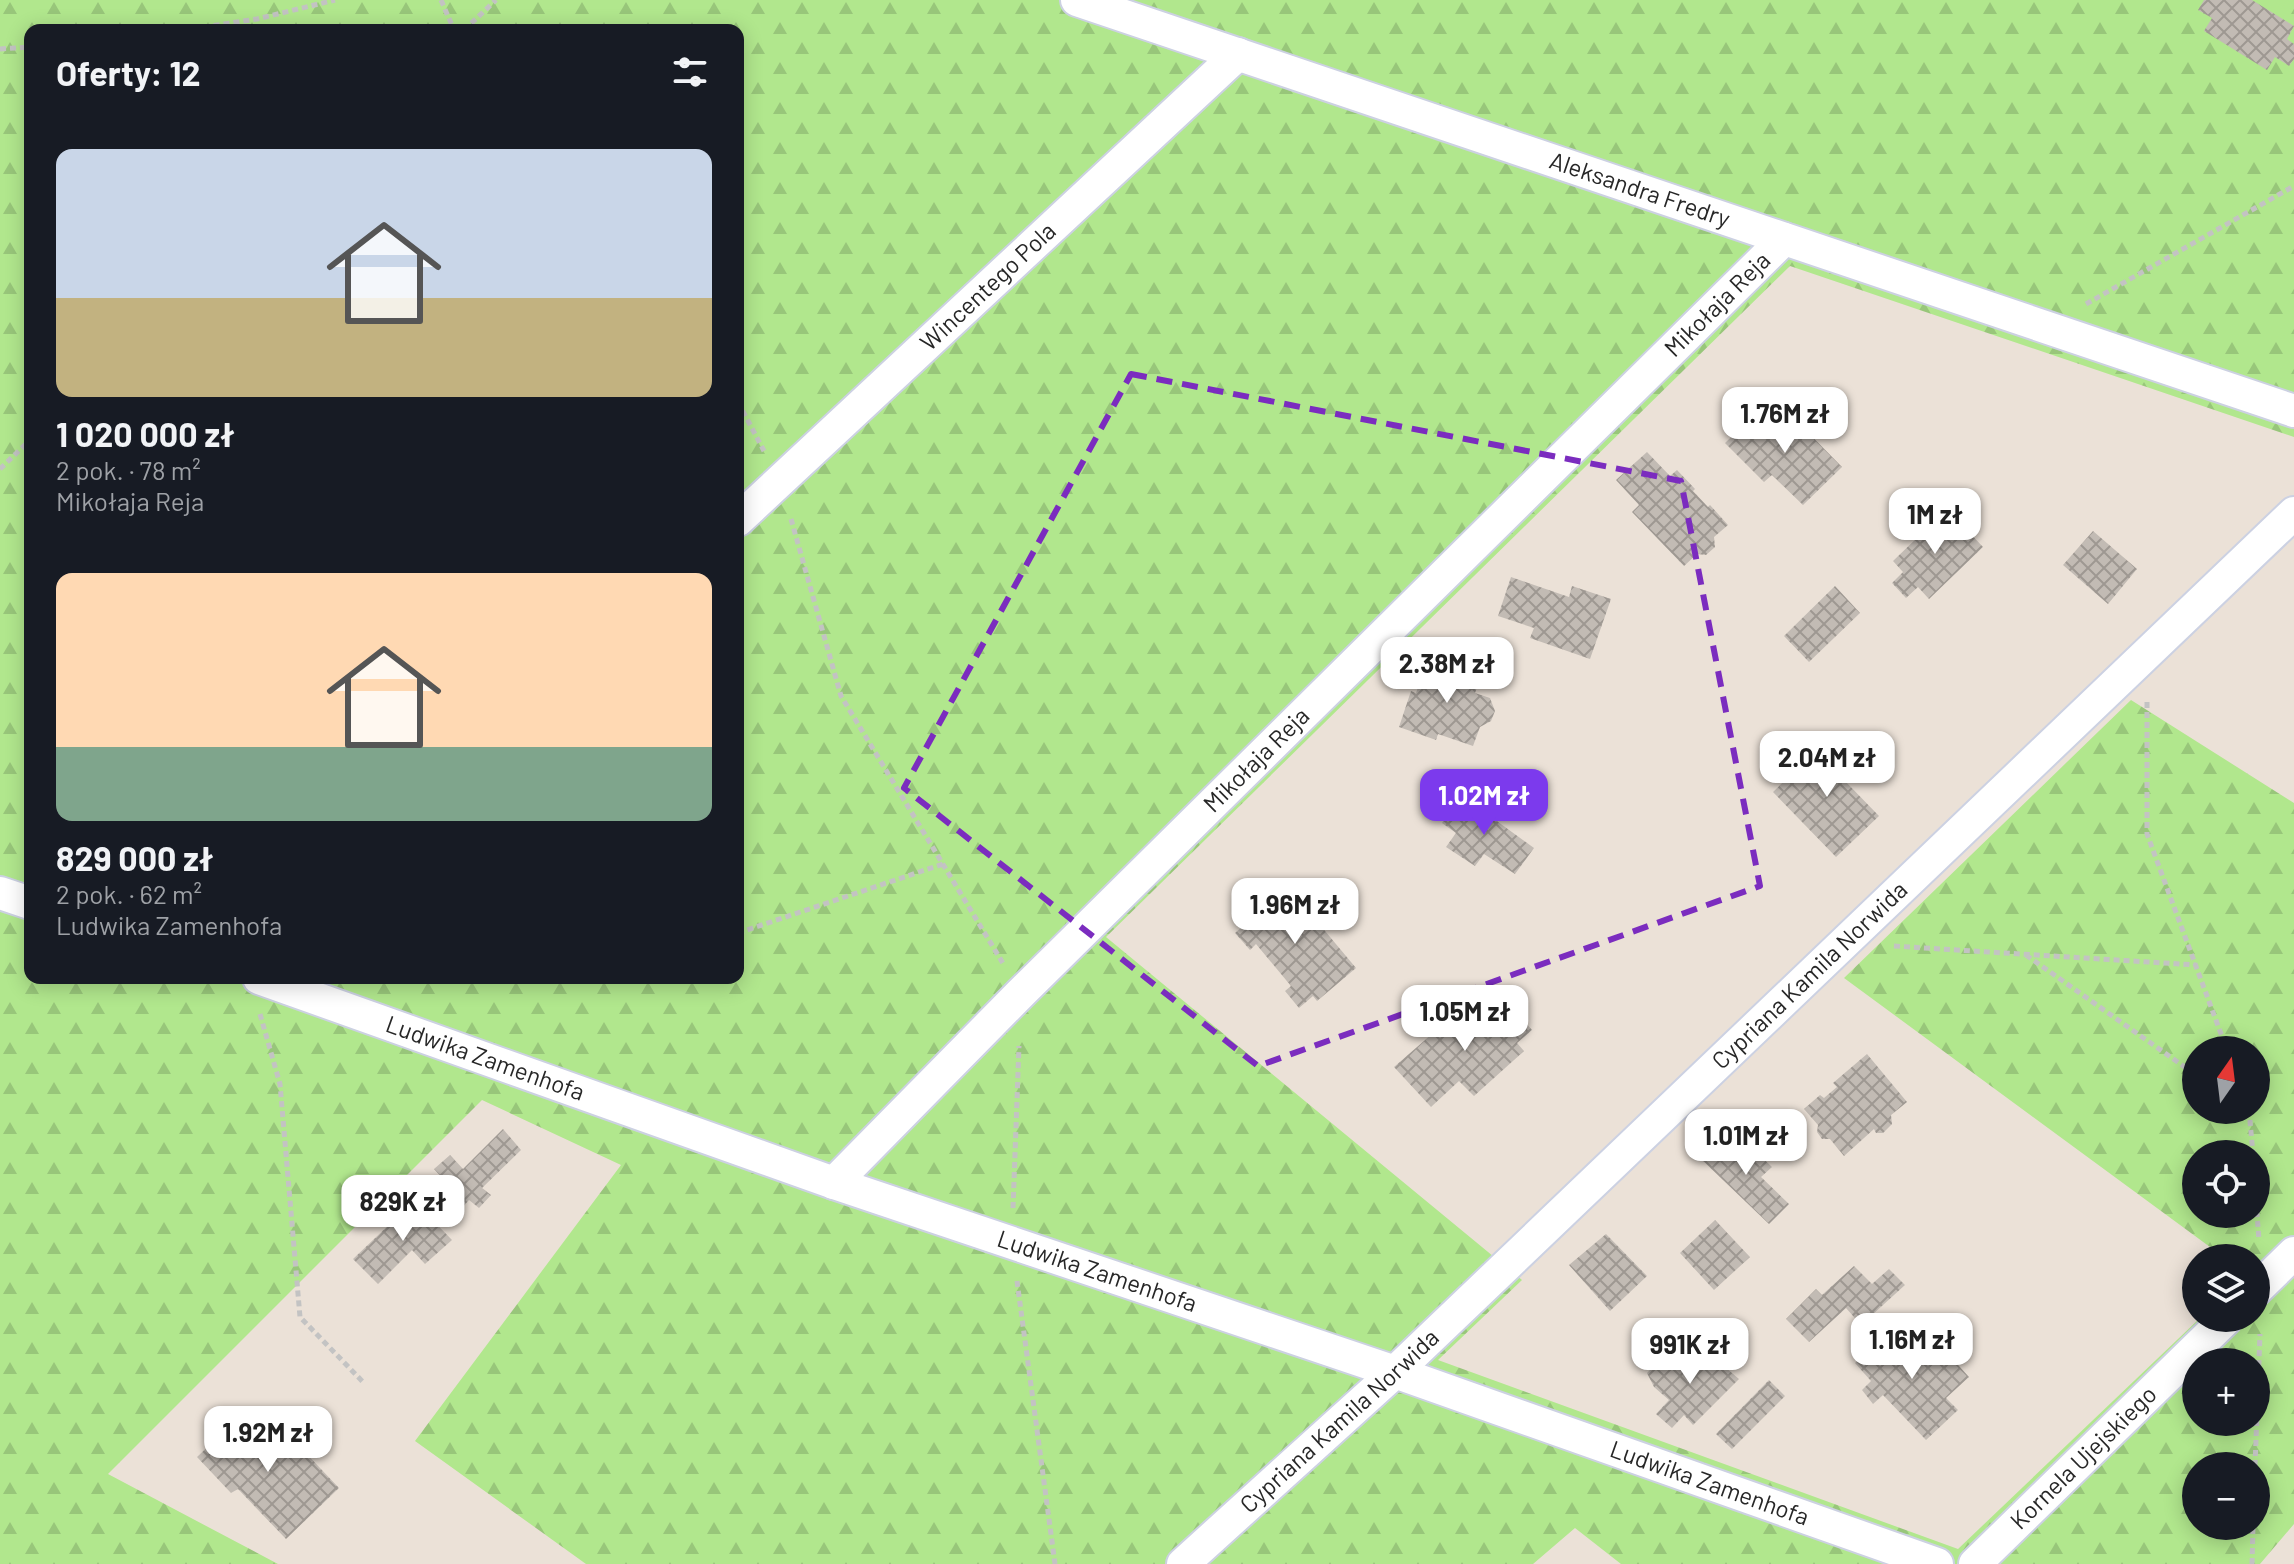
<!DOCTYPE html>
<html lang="pl">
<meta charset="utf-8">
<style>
body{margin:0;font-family:Barlow,sans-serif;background:#242831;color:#f1f3f6;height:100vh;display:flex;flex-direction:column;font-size:30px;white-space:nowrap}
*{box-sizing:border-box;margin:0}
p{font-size:26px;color:#9ea1a6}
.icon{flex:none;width:44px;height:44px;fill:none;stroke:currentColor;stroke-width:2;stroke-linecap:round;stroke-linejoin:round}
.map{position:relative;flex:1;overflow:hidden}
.side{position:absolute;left:24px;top:24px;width:720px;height:960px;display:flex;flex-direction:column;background:#171b24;border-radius:16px;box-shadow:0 4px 20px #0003}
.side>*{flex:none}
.needle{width:52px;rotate:14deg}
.controls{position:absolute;left:2182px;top:1036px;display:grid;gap:16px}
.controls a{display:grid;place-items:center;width:88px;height:88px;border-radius:50%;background:#171b24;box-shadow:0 4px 20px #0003;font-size:40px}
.price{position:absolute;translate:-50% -68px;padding:0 18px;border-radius:16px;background:#fff;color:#222;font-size:26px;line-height:52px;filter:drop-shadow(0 2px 4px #0008)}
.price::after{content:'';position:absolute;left:50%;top:48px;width:24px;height:18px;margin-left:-12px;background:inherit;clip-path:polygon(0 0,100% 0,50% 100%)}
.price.selected{background:#7c3aed;color:#fff}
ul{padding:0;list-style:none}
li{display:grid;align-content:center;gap:16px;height:424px;padding:0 32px}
li span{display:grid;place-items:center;height:248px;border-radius:16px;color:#555}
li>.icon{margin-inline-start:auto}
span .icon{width:144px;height:144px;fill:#fffc;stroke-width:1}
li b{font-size:34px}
h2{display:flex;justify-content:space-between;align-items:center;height:96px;padding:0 32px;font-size:34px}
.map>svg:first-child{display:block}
</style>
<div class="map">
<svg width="2294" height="1564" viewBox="0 0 2294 1564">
<defs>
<pattern id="forest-firs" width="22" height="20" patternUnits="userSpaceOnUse" patternTransform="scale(2)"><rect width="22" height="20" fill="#b1e78d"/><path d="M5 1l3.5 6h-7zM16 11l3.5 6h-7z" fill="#98c67a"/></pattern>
<pattern id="building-cross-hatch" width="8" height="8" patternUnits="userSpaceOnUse" patternTransform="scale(2)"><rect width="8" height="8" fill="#c2bbb4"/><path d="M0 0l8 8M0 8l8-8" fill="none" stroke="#9e9892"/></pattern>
</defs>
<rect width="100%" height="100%" fill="#ebe1d7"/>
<path fill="url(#forest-firs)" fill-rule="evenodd" d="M0,0H2294V437L1790,266L1106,937L1522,1280L1438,1360L1958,1549L2200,1318H2256V1258H2225L1844,978L2131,700L2294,803V1524L2260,1564H1621L1575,1528L1533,1564H586L415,1441L621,1165L482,1100L108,1474L278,1564H0ZM30,30H738V978H30ZM2196,1050H2256V1110H2196ZM2196,1154H2256V1214H2196ZM2196,1362H2256V1422H2196ZM2196,1466H2256V1526H2196Z"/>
<path fill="url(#building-cross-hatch)" d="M2204,0H2252L2294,26L2287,39L2294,44V59L2289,66L2275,57L2267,70L2204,31L2212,18L2198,10Z
M1786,410L1842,467L1803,505L1772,475L1764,482L1725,443L1753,416L1766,430Z
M1647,452L1670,476L1677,470L1695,489L1693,491L1708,507L1710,505L1728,525L1714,537L1715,547L1706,555L1697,554L1684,566L1632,512L1639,505L1616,480Z
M1947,509L1983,547L1929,599L1918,587L1906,598L1892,583L1903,572L1893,561Z
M2093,531L2137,569L2108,604L2063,565Z
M1511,577L1569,597L1572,586L1611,599L1590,659L1530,638L1534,628L1498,616Z
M1835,586L1860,613L1809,662L1784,636Z
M1428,658L1481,676L1475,693L1490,698L1495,711L1491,721L1480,727L1473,746L1438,734L1436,740L1399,727L1411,691L1416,693Z
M1826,740L1855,769L1844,780L1879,816L1836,857L1773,792Z
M1461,795L1534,848L1515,874L1484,854L1475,866L1446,847L1456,833L1442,823Z
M1284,882L1356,968L1317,1001L1313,996L1299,1008L1285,991L1291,986L1256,944L1250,950L1235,933L1249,921L1244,915Z
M1504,998L1532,1030L1517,1043L1524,1051L1474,1096L1459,1081L1431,1107L1394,1067L1462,1008L1475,1025Z
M1867,1054L1907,1102L1891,1115L1892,1124L1883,1133H1876L1874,1129L1844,1156L1830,1139H1822L1817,1132L1818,1125L1804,1109L1820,1095L1824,1098L1837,1087L1833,1083Z
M503,1129L521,1150L482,1188L491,1195L479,1208L469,1200L462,1208L443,1189L447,1183L434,1169L450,1155L463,1169Z
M1718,1138L1734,1151L1744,1140L1772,1167L1761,1177L1789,1204L1769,1224L1700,1158Z
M414,1201L452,1240L425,1264L412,1250L378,1284L353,1259Z
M1715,1220L1750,1257L1714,1290L1680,1253Z
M1606,1234L1647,1276L1610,1311L1569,1265Z
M1854,1266L1872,1284L1889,1269L1905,1285L1861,1325L1846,1308L1809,1342L1786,1319L1816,1289L1822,1295Z
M1894,1327L1924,1359L1939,1344L1969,1377L1946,1398L1958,1410L1926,1440L1883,1395L1873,1404L1862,1390L1871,1381L1855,1363Z
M1694,1345L1722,1370L1725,1367L1739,1379L1693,1425L1684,1415L1672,1428L1656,1414L1669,1400L1654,1387L1647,1373L1665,1355L1675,1365Z
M1769,1380L1785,1396L1732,1449L1716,1434Z
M254,1414L293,1455L301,1448L339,1488L286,1539L238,1489L231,1493L197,1457L238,1418L243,1425Z"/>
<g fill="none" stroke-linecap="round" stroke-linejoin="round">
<g stroke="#ccd1e2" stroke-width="36">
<g id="street">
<path id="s1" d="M1077,0L2294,411"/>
<path id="s2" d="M738,520L1238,54"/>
<path d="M0,893L30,903"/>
<path id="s3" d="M259,978L834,1183L1395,1372L1937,1564"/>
<path id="s4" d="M834,1183L1021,993L1784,239"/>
<path d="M2256,1290L2294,1253"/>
<path id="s5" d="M1183,1564L1395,1372L2294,513"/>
<path id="s6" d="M1975,1564L2227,1318"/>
</g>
</g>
<path stroke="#c3c3c3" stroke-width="5" stroke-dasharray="6 4" stroke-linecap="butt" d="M441,0L454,30
M184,30L257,19L335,0
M464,30L496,0
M0,49L30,47
M2086,304L2294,186
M738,402L764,451
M0,469L30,440
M791,519L841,696L1004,965
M2147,702V834L2227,1050
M738,933L943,864
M1894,946L2196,965
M2026,955L2196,1075
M260,1014L280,1084L300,1317L364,1383
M2249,1110L2253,1154
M2256,1201L2259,1240
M1013,1208L1019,1046
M1017,1281L1055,1564
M2255,1466L2260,1334
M2252,1564L2253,1526"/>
<use href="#street" stroke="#fff" stroke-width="32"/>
</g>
<path fill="none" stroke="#7b2cbf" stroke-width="6" stroke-dasharray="16 10" stroke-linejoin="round" d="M1131,374L1681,481L1760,886L1258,1066L904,788Z"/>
<g text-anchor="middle" stroke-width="6" stroke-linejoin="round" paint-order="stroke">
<g font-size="24" fill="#272727" stroke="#fff">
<text dy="8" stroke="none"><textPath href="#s1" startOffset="594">Aleksandra Fredry</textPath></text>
<text dy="8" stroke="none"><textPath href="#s2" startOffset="342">Wincentego Pola</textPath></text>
<text dy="8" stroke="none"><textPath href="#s4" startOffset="1246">Mikołaja Reja</textPath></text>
<text dy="8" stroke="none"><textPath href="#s4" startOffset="598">Mikołaja Reja</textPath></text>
<text dy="8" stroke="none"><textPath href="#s5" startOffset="860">Cypriana Kamila Norwida</textPath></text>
<text dy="8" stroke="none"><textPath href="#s3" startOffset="240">Ludwika Zamenhofa</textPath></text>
<text dy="8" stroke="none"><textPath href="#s3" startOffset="888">Ludwika Zamenhofa</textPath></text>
<text dy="8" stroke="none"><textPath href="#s5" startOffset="212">Cypriana Kamila Norwida</textPath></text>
<text dy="8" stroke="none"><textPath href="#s6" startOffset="152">Kornela Ujejskiego</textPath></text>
<text dy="8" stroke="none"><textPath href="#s3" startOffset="1536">Ludwika Zamenhofa</textPath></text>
</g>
</g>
</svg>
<div class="controls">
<a><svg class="needle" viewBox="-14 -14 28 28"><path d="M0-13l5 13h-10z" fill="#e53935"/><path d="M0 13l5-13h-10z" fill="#9ea1a6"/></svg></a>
<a><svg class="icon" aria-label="locate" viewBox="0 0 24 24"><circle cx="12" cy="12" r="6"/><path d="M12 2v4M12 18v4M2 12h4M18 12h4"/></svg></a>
<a><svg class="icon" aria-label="layers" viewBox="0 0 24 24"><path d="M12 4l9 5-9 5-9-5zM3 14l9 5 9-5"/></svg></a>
<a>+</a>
<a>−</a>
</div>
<b class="price" style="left:1785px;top:455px">1.76M zł</b>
<b class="price" style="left:1935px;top:556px">1M zł</b>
<b class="price" style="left:1447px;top:705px">2.38M zł</b>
<b class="price" style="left:1827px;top:799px">2.04M zł</b>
<b class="price selected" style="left:1484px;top:837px">1.02M zł</b>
<b class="price" style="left:1295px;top:946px">1.96M zł</b>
<b class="price" style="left:1465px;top:1053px">1.05M zł</b>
<b class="price" style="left:1746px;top:1177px">1.01M zł</b>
<b class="price" style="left:403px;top:1243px">829K zł</b>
<b class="price" style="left:1912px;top:1381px">1.16M zł</b>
<b class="price" style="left:1690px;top:1386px">991K zł</b>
<b class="price" style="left:268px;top:1474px">1.92M zł</b>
<section class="side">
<h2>Oferty: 12<svg class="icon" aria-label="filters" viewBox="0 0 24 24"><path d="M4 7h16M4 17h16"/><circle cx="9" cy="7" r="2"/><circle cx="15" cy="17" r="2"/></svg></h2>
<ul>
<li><span style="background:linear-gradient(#c9d6e8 60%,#c2b280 0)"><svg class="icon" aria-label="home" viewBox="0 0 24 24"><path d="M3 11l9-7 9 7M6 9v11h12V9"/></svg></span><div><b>1 020 000 zł</b><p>2 pok. · 78 m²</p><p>Mikołaja Reja</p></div></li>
<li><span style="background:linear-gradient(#ffd9b3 70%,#7fa58c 0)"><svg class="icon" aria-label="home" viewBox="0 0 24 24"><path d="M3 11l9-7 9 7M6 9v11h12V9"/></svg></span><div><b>829 000 zł</b><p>2 pok. · 62 m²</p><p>Ludwika Zamenhofa</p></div></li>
</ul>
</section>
</div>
